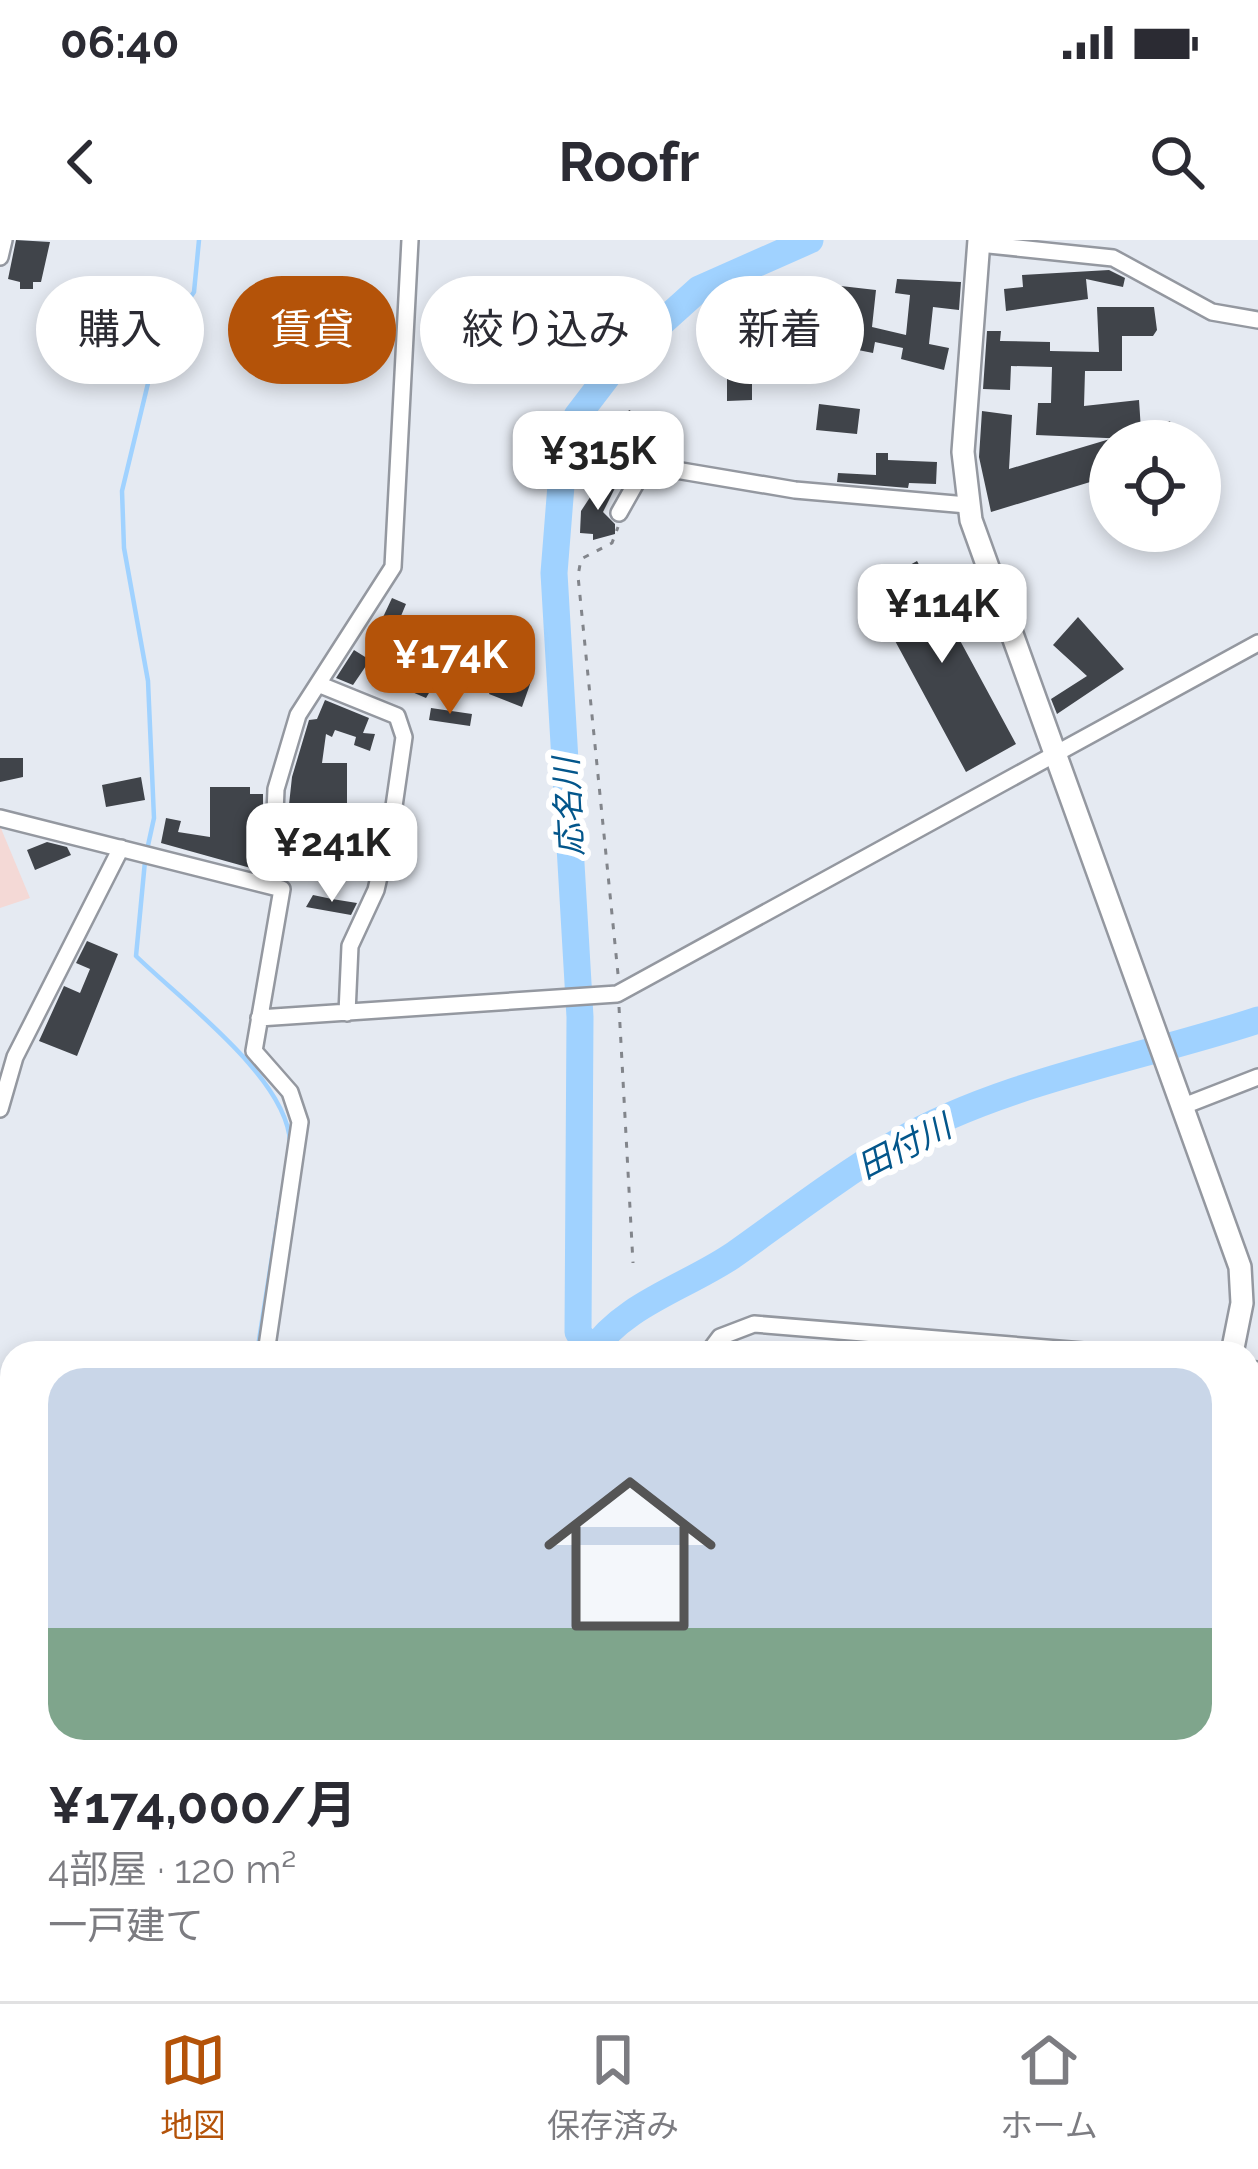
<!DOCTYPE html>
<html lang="ja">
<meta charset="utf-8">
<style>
body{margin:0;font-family:Raleway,"Noto Sans JP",sans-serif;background:#f7f7f7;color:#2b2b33;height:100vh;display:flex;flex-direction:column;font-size:45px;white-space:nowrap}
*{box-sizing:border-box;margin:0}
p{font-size:39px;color:#7c7c81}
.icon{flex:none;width:66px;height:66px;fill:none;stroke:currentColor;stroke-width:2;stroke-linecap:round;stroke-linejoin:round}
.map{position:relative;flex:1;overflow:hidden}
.drawer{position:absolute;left:0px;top:1101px;width:1260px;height:660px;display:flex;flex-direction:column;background:#fff;border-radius:36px 36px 0 0;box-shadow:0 6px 18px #0003}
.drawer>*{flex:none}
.top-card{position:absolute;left:36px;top:36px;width:1188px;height:108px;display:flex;gap:24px}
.buttons{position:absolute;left:1089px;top:180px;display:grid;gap:24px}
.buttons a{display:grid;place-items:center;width:132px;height:132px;border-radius:50%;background:#fff;box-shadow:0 6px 18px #0003;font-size:60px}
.price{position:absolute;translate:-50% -102px;padding:0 27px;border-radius:24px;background:#fff;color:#222;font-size:39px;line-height:78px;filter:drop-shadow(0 3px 6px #0008)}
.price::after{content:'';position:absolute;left:50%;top:72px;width:36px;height:27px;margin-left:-18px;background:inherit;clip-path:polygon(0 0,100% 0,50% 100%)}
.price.active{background:#b45309;color:#fff}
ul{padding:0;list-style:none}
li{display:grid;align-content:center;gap:24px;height:636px;padding:0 48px}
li+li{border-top:3px solid #e1e1e2}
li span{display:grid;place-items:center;height:372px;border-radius:36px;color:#555}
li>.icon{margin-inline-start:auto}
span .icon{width:216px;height:216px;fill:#fffc;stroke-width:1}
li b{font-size:51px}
.pill{padding:0 42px;border-radius:54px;background:#fff;box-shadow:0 6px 18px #0003;font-size:42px;line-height:108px}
.pill.active{background:#b45309;color:#fff}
.status{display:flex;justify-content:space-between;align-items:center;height:84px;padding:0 60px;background:#fff;direction:ltr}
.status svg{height:33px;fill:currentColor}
header{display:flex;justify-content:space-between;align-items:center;height:156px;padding:0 48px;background:#fff;font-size:54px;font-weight:700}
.tab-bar{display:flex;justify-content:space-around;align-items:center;height:168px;border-top:3px solid #e1e1e2;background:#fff;font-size:33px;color:#7c7c81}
.tab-bar a{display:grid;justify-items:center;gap:6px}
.tab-bar .active{color:#b45309}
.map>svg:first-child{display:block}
</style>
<div class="status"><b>06:40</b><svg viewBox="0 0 49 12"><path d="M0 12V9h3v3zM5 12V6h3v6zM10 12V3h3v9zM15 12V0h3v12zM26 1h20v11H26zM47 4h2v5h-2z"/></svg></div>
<header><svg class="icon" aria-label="back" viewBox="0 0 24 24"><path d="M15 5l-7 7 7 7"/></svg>Roofr<svg class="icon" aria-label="search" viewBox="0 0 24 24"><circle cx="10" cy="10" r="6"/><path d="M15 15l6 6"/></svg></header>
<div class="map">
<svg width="1258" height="1761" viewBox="0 0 1258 1761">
<rect width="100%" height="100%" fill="#e5eaf2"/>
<path fill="#f4d9d6" d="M0,586L30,658L0,668Z"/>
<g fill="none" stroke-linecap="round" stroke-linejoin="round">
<path stroke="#a0d2ff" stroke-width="4.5" d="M147,610L154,578L148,441L124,308L122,251L157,106L194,52L199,0
M145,621L136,716C181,760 287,838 290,902
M257,1113L280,966
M195,1749L196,1761"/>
<path stroke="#a0d2ff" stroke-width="27" d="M592,1112L578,1092L580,777L554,333L563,220L577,176L619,121L699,49L810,0
M591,1113C622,1065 686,1047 732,1016C787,977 839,937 896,903C1000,842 1143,818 1258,780
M558,1761L560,1749"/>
</g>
<path fill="#40444a" d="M16,0L50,2L41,42H33V49H20V42L8,39Z
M1109,30L1125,38L1123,47L1086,39L1088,59L1006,71L1004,49L1023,47L1022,35Z
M897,39L961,42L959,70L933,67L929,104L949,108L944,130L901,119L903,108L875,102L873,113L853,109L860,72L827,69L796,81L789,65L832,45L876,50L872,87L906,95L910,55L895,53Z
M1097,67H1154L1157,90L1153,96H1122V131H1085L1084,166L1139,160L1141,190L1170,181L1176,201L1036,195L1038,163H1051L1052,127L1011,126L1010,150L983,149L987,91H1001L1000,101L1050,102V111L1099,112Z
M727,137H752V160L727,161Z
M819,164L860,169L857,194L816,190Z
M629,170L655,184L645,203L619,189Z
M982,171L1012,175L1009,229L1110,199V236L991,272L979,217Z
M876,213H888V220L937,222L936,244L909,243L908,248L837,242L838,233L876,235Z
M602,239L616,246L603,272L615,284V294L593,300V294L580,293L581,271Z
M917,321L1016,504L966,532L867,349Z
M392,358L406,364L396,388L433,404L443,381L457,388L454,397L508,416L534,433L522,467L489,454L495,440L448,421L426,458L412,452L422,427L369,407Z
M1078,377L1124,429L1057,474L1051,459L1087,436L1053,405Z
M354,410L370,420L353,445L336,438Z
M325,460L369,478L363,493L375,494L370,511L354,505L356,497L335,490L332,497L326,494L322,523H347V591L325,590L326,623L290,624L287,583L292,537L309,480L317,479Z
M431,468L472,474L470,486L429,480Z
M0,518H23V537L0,542Z
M141,537L145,560L106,567L102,545Z
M210,547H250V554H263V578L252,579L249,609L261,612V631L161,603L166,578L181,581L178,592L210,597Z
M47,602L67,607L71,615L35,630L27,610Z
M313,655L332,659L357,663L351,675L306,667Z
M87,701L118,714L77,816L39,801L64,746L80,753L90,729L76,723Z
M0,1599L12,1600V1641L0,1643Z"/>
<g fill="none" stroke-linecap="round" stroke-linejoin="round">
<g stroke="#9498a0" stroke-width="20">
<path id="street" d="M979,4L1113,18L1212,72L1258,80
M0,17L4,0
M619,273L645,227L652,226L795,250L967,265
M318,444L397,476L404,497L392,580L376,650L350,706L347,773
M0,578L282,649L254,811L290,852L300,882L266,1113
M272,646L276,549L298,475L393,327L410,0
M259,778L617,754L1258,403
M1181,867L1258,837
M0,869L15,817L121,608
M708,1113L720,1097L754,1084L1108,1113
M1248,1129L1258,1130
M0,1459L12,1461
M1248,1633L1258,1634
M205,1749L206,1761"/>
</g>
<g stroke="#9498a0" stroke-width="26">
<path id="secondary" d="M979,0L963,212L971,280L1240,1027L1242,1063L1232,1113
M1169,1761L1170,1749"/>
</g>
<path stroke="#82858b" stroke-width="3" stroke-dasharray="6 9" stroke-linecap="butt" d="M618,734L578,336L581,319L612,303L618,287
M619,767L633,1023"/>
<use href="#street" stroke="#fff" stroke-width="15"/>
<use href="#secondary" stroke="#fff" stroke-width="21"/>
</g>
<g text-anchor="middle" stroke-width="12" stroke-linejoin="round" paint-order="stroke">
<g font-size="33" font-style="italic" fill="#03568b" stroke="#fff">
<text transform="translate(568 567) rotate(-93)" y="12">応名川</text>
<text transform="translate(904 906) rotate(-27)" y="12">田付川</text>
</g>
</g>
</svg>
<div class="buttons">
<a><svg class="icon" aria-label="locate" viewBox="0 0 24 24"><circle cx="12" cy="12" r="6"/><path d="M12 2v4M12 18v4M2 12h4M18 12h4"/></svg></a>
</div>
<b class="price" style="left:598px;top:273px">¥315K</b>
<b class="price" style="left:942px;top:426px">¥114K</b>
<b class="price active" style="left:450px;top:477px">¥174K</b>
<b class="price" style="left:332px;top:665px">¥241K</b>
<div class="top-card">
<a class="pill">購入</a>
<a class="pill active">賃貸</a>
<a class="pill">絞り込み</a>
<a class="pill">新着</a>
</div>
<section class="drawer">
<ul>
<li><span style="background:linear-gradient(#c9d6e8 70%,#7fa58c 0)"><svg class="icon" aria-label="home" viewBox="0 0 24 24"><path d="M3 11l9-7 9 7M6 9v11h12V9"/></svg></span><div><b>¥174,000/月</b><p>4部屋 · 120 m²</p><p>一戸建て</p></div></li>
</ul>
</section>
</div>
<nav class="tab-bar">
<a class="active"><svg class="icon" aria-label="map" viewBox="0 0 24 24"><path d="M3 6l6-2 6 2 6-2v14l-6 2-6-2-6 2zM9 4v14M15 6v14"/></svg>地図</a>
<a><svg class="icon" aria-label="saved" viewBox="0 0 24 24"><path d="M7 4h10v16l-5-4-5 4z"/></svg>保存済み</a>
<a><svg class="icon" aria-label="home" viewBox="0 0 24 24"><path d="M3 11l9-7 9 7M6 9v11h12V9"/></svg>ホーム</a>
</nav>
